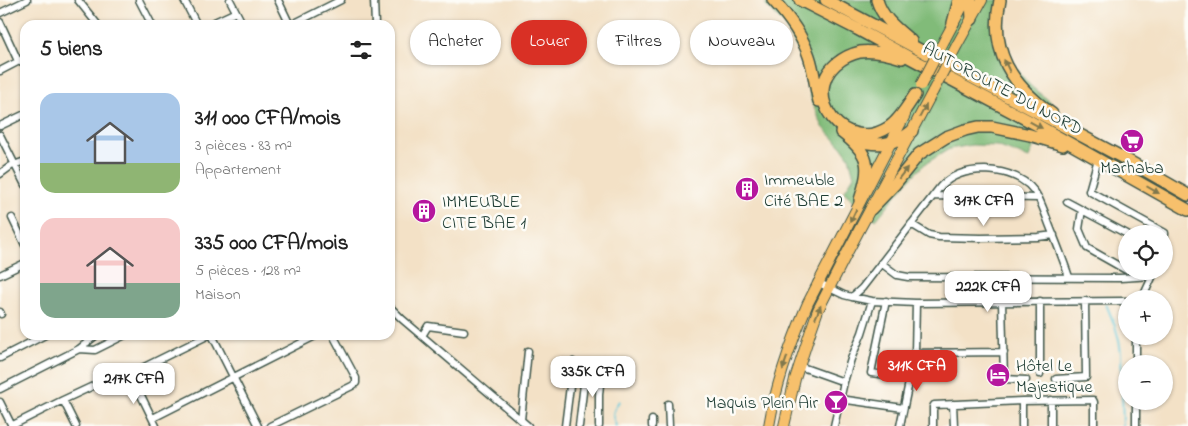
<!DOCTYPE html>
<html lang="fr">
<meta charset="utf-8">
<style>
body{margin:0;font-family:"Indie Flower",sans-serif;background:#f6f6f6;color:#222;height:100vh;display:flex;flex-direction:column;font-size:19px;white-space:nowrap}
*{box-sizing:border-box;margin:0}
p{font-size:16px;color:#767676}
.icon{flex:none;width:28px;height:28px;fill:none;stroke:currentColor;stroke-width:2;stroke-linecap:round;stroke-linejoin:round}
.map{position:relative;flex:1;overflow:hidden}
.details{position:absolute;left:20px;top:20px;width:375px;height:320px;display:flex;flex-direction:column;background:#fff;border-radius:15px;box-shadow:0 1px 4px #0004}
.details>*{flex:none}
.banner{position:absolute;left:410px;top:20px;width:475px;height:45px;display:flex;gap:10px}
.tools{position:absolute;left:1118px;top:225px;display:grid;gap:10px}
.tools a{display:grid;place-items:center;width:55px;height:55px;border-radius:50%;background:#fff;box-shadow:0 1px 4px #0004;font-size:25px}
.price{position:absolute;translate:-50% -42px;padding:0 11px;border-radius:10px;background:#fff;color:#222;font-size:16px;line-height:32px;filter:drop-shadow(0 1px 2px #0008)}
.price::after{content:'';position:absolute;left:50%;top:30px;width:15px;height:11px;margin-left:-8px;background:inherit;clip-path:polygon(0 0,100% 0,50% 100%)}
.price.current{background:#d93025;color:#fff}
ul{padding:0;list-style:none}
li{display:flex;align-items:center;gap:15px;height:125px;padding:0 20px}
li span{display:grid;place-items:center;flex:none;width:140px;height:100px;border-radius:15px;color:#555}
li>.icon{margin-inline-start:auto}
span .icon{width:60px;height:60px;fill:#fffc;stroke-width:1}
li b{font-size:21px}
h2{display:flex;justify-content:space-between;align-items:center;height:60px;padding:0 20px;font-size:21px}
.tag{padding:0 18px;border-radius:22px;background:#fff;box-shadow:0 1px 4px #0004;font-size:18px;line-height:45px}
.tag.current{background:#d93025;color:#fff}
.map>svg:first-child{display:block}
</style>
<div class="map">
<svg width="1188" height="426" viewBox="0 0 1188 426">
<rect width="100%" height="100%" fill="#fdfcf7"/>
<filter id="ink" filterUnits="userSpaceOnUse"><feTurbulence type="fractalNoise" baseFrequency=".02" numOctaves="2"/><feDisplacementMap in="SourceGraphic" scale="10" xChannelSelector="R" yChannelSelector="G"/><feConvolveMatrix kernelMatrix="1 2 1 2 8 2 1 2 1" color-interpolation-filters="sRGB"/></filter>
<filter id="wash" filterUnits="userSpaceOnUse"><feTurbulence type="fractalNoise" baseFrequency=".0096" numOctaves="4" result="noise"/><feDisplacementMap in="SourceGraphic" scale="20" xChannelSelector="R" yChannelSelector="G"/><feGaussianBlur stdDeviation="1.12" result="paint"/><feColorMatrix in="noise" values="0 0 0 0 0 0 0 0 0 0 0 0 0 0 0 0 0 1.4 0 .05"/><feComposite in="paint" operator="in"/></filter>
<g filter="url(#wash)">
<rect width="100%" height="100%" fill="#f3e1c6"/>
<path fill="#81bb79" stroke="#507c56" d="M771,0H1005C1004,6 1002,13 1003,20C1003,45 1014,70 1032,87C1038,93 1045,97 1051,102L1029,158L997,146L972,145L949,149L925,164L906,183L876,220L844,192L854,176L849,157L842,147L823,127L812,103L803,60L785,25L765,5Z"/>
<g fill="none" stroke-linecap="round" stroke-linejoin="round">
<path stroke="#5dc6d8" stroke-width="2" d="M1106,304L1115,326L1119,340L1121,353L1123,426
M616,426C611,414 613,411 619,401"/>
</g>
</g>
<g filter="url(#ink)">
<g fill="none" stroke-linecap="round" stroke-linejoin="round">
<g stroke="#3f564a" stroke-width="9">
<path id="minor" d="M78,0L98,25
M139,0L152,25
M184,0L197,25
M230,0L243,25
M278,0L290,25
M374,0L375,25
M0,13L27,0
M0,22L18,61
M208,25L236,12
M291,25L341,0
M0,71L25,58
M0,126L25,114
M0,135L25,185
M1098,159L1089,191L1165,233L1164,250
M0,174L11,166L25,161
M933,196L1039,198
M1067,202L1127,234
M1082,210L1079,229L1087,248L1126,270
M12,218L25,245
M911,224L929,235L939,237L981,238L1038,237L1054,235
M881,263L897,275L908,277L1120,278L1153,276
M0,275L25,263
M817,282L844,295L852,297L862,288L940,187C952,174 967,170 985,170C1006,171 1029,178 1039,199C1043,207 1046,216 1049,224C1056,242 1063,259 1069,277
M852,297L872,301L916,303L1126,301
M1142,299L1155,271
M886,301L871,373L910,378
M1040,301V374
M1002,302L1004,378L1005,379L1026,380
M390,307L402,319L528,426
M0,312L1,314
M212,335L258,426
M422,336L428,326L464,331
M79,349L95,350L125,335
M915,353L1004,352
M0,358L45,335
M1136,364V336
M799,366L844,382
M1056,379L1086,377L1085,301
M0,389L79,349L94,337L96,335
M840,399L903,408
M63,400L76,426
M1022,401V426
M0,402L12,426
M668,404L669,426
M953,404L954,426
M153,418L317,335
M521,420L528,351
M652,420V426
M11,426L63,400L93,386
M156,426L134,381C133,377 132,375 134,372L209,335
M270,426L352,386L356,383V378L333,335
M565,426L573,362
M579,426L586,367
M599,426V395L601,374
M834,426L844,382L851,359L862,333L872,301
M900,426L915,353L916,303
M933,426V407L934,405L1022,401L1093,400L1094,402V426
M1051,426V400
M1136,426V401"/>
</g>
<g stroke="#3f564a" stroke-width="12">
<path id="primary" d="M945,39L966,0
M957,45L982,0
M769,426C776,383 791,342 808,303L905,115
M784,426L795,379L811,330L818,310L848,251L933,91"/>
</g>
<g stroke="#3f564a" stroke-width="14">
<path id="motorway" d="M773,0C788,16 802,35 809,56C814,70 815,86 819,101
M800,0L857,29L916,61L1037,125L1188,210
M826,0L1127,160L1188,195
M877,0C882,18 897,29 911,41
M971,0L972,19
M1000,0C989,52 1012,85 1052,114
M953,23L959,0
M902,58C889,54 873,50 860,52C851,54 843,58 836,64C800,96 845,156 889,127C900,120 908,105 915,95
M841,132C871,155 871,165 860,200
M851,139C874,146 893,147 912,131
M871,209L894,185L919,154L946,137L965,130L978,127H992L1030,135L1063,145"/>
</g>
<use href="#minor" stroke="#fff" stroke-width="6"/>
<use href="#primary" stroke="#f7c06c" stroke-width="10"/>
<use href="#motorway" stroke="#f7c06c" stroke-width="11"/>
<g stroke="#3f564a" stroke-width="12" stroke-linecap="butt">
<path id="primary-bridge" d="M921,85L945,39
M933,91L957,45"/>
</g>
<use href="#primary-bridge" stroke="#f7c06c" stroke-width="10"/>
</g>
<defs><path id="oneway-solid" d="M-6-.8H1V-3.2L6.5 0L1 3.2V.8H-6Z" transform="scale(1.25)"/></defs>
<g fill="#80784d">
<use href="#oneway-solid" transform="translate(1007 66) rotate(-115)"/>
<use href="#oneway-solid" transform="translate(923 111) rotate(-62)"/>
<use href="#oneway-solid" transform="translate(1036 125) rotate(28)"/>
<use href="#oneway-solid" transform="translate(903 173) rotate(-52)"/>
<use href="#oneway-solid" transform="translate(1153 190) rotate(30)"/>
<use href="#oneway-solid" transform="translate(853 216) rotate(116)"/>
<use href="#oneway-solid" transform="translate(818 312) rotate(-67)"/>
<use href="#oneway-solid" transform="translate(785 363) rotate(109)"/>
</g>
</g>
<defs>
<g id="supermarket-disc" transform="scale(1.25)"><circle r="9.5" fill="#b5179e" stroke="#fdfcf7"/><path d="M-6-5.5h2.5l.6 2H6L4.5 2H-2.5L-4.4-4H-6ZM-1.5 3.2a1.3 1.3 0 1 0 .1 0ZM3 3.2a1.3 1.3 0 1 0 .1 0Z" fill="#fff"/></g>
<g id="building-disc" transform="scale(1.25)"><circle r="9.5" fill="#b5179e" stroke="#fdfcf7"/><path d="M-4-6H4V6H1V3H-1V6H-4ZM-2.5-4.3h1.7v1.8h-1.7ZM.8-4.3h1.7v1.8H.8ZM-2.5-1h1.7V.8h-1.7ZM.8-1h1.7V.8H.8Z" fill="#fff"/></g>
<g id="hotel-disc" transform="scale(1.25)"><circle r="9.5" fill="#b5179e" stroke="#fdfcf7"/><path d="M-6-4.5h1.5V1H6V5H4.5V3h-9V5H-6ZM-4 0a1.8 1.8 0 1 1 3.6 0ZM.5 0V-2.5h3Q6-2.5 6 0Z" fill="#fff"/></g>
<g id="bar-disc" transform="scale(1.25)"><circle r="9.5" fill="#b5179e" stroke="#fdfcf7"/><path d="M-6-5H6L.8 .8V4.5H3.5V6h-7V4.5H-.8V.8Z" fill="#fff"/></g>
</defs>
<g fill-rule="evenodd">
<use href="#supermarket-disc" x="1132" y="141"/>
<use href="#building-disc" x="747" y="189"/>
<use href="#building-disc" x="424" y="211"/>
<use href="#hotel-disc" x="998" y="375"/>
<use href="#bar-disc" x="836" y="402"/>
</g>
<g text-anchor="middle" stroke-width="5" stroke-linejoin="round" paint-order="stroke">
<g font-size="18" fill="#1f3d34" stroke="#fdfcf7">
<text transform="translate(1003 88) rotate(28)" y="6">AUTOROUTE DU NORD</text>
</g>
<g font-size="18" fill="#1f3d34" stroke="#fdfcf7" text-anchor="start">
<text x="1132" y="173" text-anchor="middle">Marhaba</text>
<text x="764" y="185">Immeuble<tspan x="764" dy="21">Cité BAE 2</tspan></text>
<text x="442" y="207">IMMEUBLE<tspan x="442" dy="21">CITE BAE 1</tspan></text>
<text x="1016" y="371">Hôtel Le<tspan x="1016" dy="21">Majestique</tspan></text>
<text x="818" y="408" text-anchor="end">Maquis Plein Air</text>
</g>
</g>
</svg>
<div class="tools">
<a><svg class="icon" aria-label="locate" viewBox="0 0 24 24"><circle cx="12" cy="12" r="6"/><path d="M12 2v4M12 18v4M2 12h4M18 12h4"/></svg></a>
<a>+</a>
<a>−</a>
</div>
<b class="price" style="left:984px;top:227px">317K CFA</b>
<b class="price" style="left:988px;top:313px">222K CFA</b>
<b class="price current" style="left:917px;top:392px">311K CFA</b>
<b class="price" style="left:593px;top:398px">335K CFA</b>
<b class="price" style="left:134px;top:405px">217K CFA</b>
<div class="banner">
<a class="tag">Acheter</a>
<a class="tag current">Louer</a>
<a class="tag">Filtres</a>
<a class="tag">Nouveau</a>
</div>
<section class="details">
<h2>5 biens<svg class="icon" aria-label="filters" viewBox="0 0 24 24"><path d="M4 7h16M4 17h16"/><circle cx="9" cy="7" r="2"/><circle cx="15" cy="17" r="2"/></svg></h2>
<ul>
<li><span style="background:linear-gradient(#a9c7e8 70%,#8fb573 0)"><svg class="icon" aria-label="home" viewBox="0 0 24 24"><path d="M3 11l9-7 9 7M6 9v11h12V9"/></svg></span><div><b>311 000 CFA/mois</b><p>3 pièces · 83 m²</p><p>Appartement</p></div></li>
<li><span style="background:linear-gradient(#f6c9c9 65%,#7fa58c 0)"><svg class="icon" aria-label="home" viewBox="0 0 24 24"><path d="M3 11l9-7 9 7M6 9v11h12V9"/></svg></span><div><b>335 000 CFA/mois</b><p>5 pièces · 128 m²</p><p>Maison</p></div></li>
</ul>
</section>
</div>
